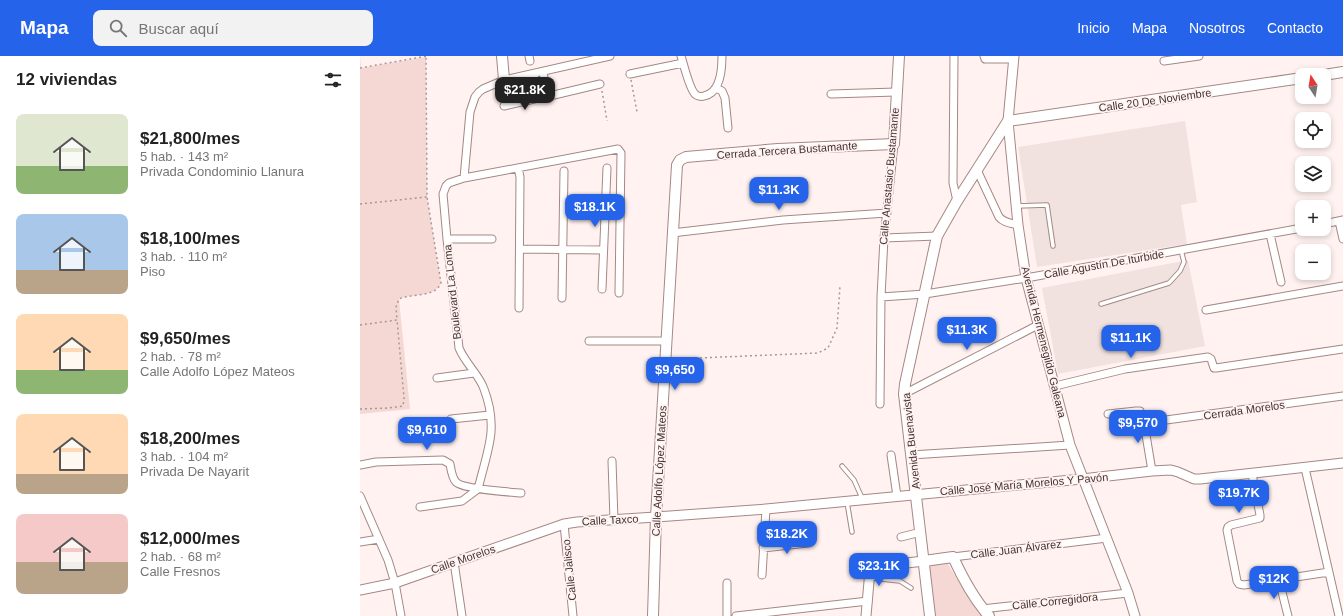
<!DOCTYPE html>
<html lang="es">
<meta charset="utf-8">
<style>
body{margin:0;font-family:Arial,sans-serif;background:#f2f2f2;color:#222;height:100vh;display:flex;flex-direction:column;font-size:15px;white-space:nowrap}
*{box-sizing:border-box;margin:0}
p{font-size:13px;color:#767676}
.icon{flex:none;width:22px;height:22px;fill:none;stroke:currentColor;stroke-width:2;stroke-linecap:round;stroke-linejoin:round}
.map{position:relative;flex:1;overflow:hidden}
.drawer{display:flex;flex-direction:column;background:#fff;width:360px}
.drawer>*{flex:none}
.needle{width:26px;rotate:348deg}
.fabs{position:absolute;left:935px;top:12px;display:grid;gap:8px}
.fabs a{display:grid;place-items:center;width:36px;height:36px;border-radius:8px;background:#fff;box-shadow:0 2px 6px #0003;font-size:20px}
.price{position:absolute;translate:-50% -34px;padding:0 9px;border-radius:8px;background:#2563eb;color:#fff;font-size:13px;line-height:26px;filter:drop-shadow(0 1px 2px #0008)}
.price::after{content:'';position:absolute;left:50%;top:24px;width:12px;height:9px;margin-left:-6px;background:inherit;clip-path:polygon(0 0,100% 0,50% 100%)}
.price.active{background:#222;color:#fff}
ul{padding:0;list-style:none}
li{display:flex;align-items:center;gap:12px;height:100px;padding:0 16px}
li span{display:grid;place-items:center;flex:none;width:112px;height:80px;border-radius:8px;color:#555}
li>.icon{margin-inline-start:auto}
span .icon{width:48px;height:48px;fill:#fffc;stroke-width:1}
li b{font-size:17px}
h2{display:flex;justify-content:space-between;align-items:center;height:48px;padding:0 16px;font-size:17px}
header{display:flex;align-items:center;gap:24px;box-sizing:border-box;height:56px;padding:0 20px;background:#2563eb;color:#fff}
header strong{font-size:19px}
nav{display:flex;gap:22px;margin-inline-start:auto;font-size:14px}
.search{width:280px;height:36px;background:#f2f2f2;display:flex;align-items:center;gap:10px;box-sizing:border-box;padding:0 14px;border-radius:8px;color:#767676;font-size:15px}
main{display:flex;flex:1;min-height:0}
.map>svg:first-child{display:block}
</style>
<header>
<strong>Mapa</strong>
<div class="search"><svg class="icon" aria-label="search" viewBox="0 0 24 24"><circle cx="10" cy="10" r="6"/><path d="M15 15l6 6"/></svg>Buscar aquí</div>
<nav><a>Inicio</a><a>Mapa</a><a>Nosotros</a><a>Contacto</a></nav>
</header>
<main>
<section class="drawer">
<h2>12 viviendas<svg class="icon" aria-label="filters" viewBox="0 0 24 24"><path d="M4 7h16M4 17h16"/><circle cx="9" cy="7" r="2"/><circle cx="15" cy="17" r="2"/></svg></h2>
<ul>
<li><span style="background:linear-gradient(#dfe7d0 65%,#8fb573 0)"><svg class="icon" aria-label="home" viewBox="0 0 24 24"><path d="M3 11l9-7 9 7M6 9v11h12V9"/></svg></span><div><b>$21,800/mes</b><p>5 hab. · 143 m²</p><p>Privada Condominio Llanura</p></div></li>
<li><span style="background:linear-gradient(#a9c7e8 70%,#b9a48a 0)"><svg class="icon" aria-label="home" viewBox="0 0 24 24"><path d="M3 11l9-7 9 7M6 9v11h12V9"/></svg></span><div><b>$18,100/mes</b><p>3 hab. · 110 m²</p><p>Piso</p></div></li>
<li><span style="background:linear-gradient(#ffd9b3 70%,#8fb573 0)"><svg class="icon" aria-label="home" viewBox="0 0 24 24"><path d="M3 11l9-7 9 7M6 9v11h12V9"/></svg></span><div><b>$9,650/mes</b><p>2 hab. · 78 m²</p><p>Calle Adolfo López Mateos</p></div></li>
<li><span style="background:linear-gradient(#ffd9b3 75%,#b9a48a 0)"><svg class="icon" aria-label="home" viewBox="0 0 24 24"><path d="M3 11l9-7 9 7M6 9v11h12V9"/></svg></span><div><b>$18,200/mes</b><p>3 hab. · 104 m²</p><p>Privada De Nayarit</p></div></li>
<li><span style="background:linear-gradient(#f6c9c9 60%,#b9a48a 0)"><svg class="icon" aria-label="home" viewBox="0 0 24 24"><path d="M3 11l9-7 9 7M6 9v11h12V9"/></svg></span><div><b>$12,000/mes</b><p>2 hab. · 68 m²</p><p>Calle Fresnos</p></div></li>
</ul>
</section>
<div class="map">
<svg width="983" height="560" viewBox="0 0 983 560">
<rect width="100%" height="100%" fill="#fff2f0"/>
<path fill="#f2e2df" d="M825,65L837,146L821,149L827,188L677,211L658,91Z
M828,204L845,290L698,318L682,232Z"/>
<path fill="#f5d8d3" d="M0,0L1,12L66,1L67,141L81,227C75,242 52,237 39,243L50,353L0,358Z
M586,505L614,551L622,560H573L567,507Z"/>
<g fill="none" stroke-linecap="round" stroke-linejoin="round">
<g stroke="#a58884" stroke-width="5.5">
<path id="service" d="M657,150L687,149L693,190
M741,248L809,227L820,215L824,206L821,194
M482,410L494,424L502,442
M487,446L492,476
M511,522L540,525L551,532"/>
</g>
<g stroke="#a58884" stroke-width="9">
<path id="minor" d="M169,0L170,5
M321,0C324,9 329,32 335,38C337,40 341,41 344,40C361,37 362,13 362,0
M594,0L593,127L597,145
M624,0L625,3H654
M804,5L839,0
M183,16L186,34L189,38L194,39L240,28
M270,18L323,7
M356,32L362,35L365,42L368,72
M471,38L536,36
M144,50L174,43L177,41L178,38L174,18
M158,112L160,121L159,252
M617,114L639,161C644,167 651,167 658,169
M104,122L110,56L115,41L119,36L123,33L144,24L250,0
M979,165L983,183
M964,168L983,164
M312,177L423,164L527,157
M910,178L921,226
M524,182L577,180
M87,183H132
M160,193L243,194
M242,233L247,112
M521,241L565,238L666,222L942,172
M202,242L204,115
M846,254L983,230
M229,285H307
M77,322L114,317
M695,330L765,313L848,301L851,303L854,312H856L983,293
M544,338L678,269
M520,348L521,241L524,182L534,88
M748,358L776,355H780L784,367L792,415
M91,363L130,359
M784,367L983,340
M531,399L537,440
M551,399L710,389
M252,405L254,464
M0,409L16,406L83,404L90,408C91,414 92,422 96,426C102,433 149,436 161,437
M945,412L979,560
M892,418L900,459V462L871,469L868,471L867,474L877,525L879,528L884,529L969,516
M0,440L28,504L35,527L41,560
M60,451L102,445L118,433C122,416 130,392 131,376C132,362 129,346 124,333C120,320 105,307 99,292L87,183L83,138L86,130L89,127L104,122L258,93L261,97L259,237
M204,468L213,560
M541,481L561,476
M0,486L19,483
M403,492L448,487
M593,501L747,482
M94,506L102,560
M402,519L406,453
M919,524L928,560
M367,527V560
M622,553L768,537
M376,560L508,545"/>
</g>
<g stroke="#a58884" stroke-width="11">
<path id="tertiary" d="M654,0L648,65L658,169L666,222L710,389L768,537L775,560
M0,534L35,527L204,468L217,466L296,461L406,453L722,423L792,415L811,414L818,416L834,423H840L983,407
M506,560L510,514L512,511L564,505"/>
</g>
<g stroke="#a58884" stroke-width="12">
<path id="secondary" d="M142,0L144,24
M964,19L983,16
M564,505L593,501C603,523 613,542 629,560
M293,560L296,461L317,109L320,104L326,101L418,93L534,88L539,0
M570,560L544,338L545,328L577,180L597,145L648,65L942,22"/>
</g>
<path stroke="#a59896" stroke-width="1.5" stroke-dasharray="2 3" stroke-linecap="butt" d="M0,12L67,0
M271,24L277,56
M242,35L247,65
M0,148L67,141
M0,269L37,264L36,251L39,243C52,237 75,242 81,227L67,141L66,1
M315,303L458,297L468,292L477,272L480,230
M0,353L29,352L43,350L44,342L37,264"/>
<use href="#service" stroke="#fff" stroke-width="3.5"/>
<use href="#minor" stroke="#fff" stroke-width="7"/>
<use href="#tertiary" stroke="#fff" stroke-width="9"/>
<use href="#secondary" stroke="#fff" stroke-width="10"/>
</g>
<g text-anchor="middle" stroke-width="3.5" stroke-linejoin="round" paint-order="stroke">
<g font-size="11" fill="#413432" stroke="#fff2f0">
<text transform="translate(795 44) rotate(-8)" y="4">Calle 20 De Noviembre</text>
<text transform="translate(427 94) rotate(-4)" y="4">Cerrada Tercera Bustamante</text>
<text transform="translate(529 120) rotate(-85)" y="4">Calle Anastasio Bustamante</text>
<text transform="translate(744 208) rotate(-10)" y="4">Calle Agustín De Iturbide</text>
<text transform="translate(92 236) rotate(-96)" y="4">Boulevard La Loma</text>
<text transform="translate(684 286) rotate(76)" y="4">Avenida Hermenegildo Galeana</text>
<text transform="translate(884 354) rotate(-8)" y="4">Cerrada Morelos</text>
<text transform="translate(551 385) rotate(-96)" y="4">Avenida Buenavista</text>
<text transform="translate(299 415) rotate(-87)" y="4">Calle Adolfo López Mateos</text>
<text transform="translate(664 428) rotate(-5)" y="4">Calle José María Morelos Y Pavón</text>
<text transform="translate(250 464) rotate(-3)" y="4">Calle Taxco</text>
<text transform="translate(656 493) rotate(-7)" y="4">Calle Juan Álvarez</text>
<text transform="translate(103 503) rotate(-19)" y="4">Calle Morelos</text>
<text transform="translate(209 514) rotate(-96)" y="4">Calle Jalisco</text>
<text transform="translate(695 545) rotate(-6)" y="4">Calle Corregidora</text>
</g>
</g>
</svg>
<div class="fabs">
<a><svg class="needle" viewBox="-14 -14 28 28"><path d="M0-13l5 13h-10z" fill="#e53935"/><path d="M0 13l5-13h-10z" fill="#767676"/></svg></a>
<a><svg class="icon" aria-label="locate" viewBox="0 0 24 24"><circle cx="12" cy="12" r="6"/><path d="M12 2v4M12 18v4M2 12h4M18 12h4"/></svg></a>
<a><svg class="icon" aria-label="layers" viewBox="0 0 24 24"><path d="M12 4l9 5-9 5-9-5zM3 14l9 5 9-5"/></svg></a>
<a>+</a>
<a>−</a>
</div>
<b class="price active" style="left:165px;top:55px">$21.8K</b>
<b class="price" style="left:419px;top:155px">$11.3K</b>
<b class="price" style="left:235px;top:172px">$18.1K</b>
<b class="price" style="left:607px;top:295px">$11.3K</b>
<b class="price" style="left:771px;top:303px">$11.1K</b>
<b class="price" style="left:315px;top:335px">$9,650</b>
<b class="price" style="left:778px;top:388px">$9,570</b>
<b class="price" style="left:67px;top:395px">$9,610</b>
<b class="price" style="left:879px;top:458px">$19.7K</b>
<b class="price" style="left:427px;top:499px">$18.2K</b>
<b class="price" style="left:519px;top:531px">$23.1K</b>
<b class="price" style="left:914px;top:544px">$12K</b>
</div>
</main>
